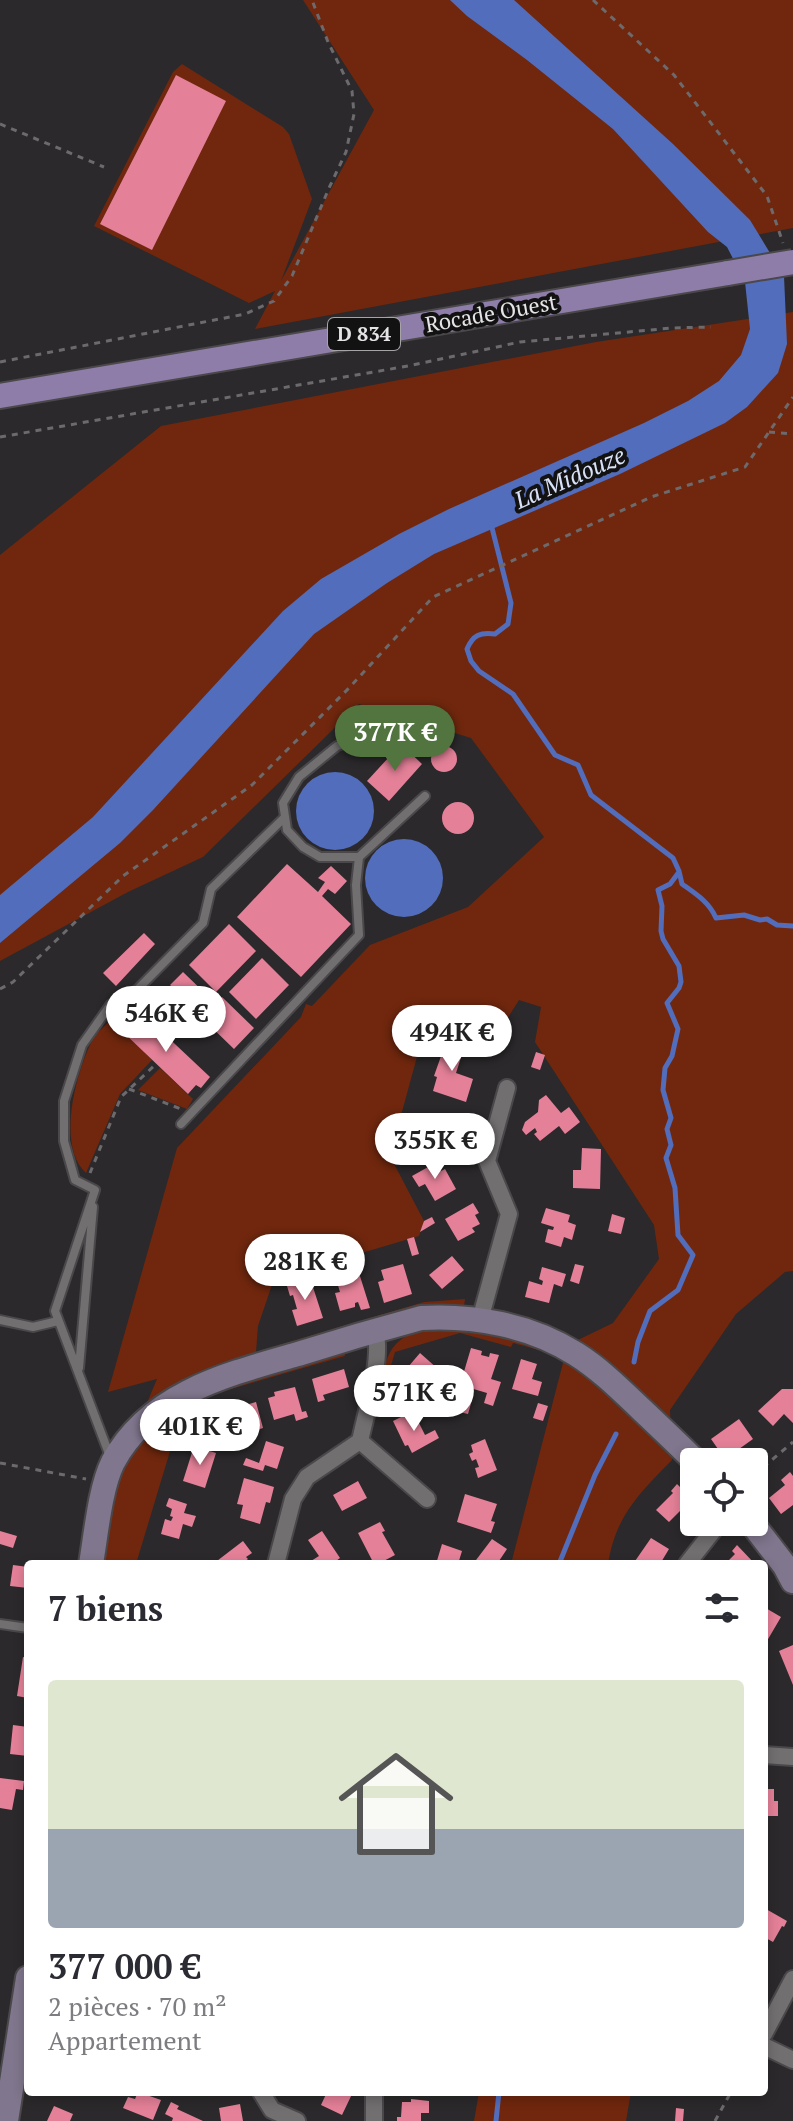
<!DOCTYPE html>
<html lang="fr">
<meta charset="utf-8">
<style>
body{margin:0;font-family:"PT Serif",serif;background:#f7f7f7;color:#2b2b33;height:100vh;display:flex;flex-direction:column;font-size:30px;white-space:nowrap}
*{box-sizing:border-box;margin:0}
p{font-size:26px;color:#7c7c81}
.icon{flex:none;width:44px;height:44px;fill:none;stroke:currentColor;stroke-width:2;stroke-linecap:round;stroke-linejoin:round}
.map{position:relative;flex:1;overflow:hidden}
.panel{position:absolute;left:24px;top:1560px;width:744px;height:536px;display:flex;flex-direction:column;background:#fff;border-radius:8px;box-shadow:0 4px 12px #0003}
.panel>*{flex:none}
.fabs{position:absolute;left:680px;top:1448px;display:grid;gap:16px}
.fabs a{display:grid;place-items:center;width:88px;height:88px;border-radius:8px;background:#fff;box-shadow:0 4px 12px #0003;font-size:40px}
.price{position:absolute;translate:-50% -68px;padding:0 18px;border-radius:28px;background:#fff;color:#222;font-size:26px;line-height:52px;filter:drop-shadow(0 2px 4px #0008)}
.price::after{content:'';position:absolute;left:50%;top:48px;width:24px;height:18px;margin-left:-12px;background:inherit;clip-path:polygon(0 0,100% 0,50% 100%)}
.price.current{background:#527540;color:#fff}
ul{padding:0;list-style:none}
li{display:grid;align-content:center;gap:16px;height:424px;padding:0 24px}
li+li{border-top:2px solid #e1e1e2}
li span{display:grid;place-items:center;height:248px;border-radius:8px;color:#555}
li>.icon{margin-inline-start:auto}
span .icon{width:144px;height:144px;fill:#fffc;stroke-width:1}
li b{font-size:34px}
h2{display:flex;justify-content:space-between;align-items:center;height:96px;padding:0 24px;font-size:34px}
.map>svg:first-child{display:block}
</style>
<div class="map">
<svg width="793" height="2121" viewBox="0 0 793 2121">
<rect width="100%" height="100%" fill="#2b292b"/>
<path fill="#70270e" d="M303,0H793V228L255,329L275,291L249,303L94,226L173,72L182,64L283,127L289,134L312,199L281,281L374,110Z
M793,312V1271L785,1272L736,1314L670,1410L672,1460C639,1494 616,1515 608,1564H511L564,1359L554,1354L513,1343L511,1347L460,1333L395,1352L376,1416L371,1414C376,1397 383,1363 392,1349C424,1304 514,1338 555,1351L613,1323L659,1259L654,1225L535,1042L541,1007L519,1000L504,1024L418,1053L390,1156L424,1221L419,1236L274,1279L258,1326L256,1352L424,1302L465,1299L464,1306H449L426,1309L141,1417L157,1379L108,1392L177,1148L301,1017L306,1004L312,1006L370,945L468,907L544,837L471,738L359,704L203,857L128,892L0,961V555L161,426L596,342Z
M113,1018L152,1060L120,1094L86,1173C56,1146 76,1072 92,1041C97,1032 106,1025 113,1018Z
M160,1068L193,1099L187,1109L138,1090Z
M344,1349L345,1356L203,1397L192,1436L171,1448L136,1564H109L100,1556L114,1491L122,1472L143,1434L203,1393Z
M479,2092H631L626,2121H474Z"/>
<path fill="#526dbb" d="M450,0H514L673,144L750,220L784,276L787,344L778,373L747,407L725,423L620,474L434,554L387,583L314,634L153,810L120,843L0,943V895L93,817L283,611L321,579L399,534L449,509L644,423L688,401L719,381L741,355L750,329L745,282L727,247L708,232L613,129L527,60L467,16Z
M296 811a39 39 0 1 1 78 0a39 39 0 1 1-78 0Z
M365 878a39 39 0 1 1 78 0a39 39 0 1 1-78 0Z"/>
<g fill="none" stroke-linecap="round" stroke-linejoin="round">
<path stroke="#526dbb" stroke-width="5" d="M491,524L511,603L508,624L495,634C480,632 473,635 467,649L471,661L479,671L513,694L555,755L578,765L591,795L673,858L679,871L682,884C696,894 709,902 716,918L744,915L760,920L767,919L777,925L793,926
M634,1362L638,1342L650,1311L678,1290L693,1255L678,1235L675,1188L666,1158L671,1145L667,1129L671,1118L663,1090L665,1068L672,1056L678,1029L667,1003L679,988L681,982L679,966L663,939L661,931L662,906L658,890L670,884L679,872
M559,1564L595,1475L616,1434
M496,2121L499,2092"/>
</g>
<path fill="#e48098" d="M176,75L226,101L152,250L100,224Z
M401,744L422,764L389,801L367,781Z
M431 759a13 13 0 1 1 26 0a13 13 0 1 1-26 0Z
M442 818a16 16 0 1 1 32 0a16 16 0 1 1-32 0Z
M287,864L318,892L325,882L318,878L331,866L347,881L335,894L328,889L322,896L351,924L301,977L237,917Z
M229,924L256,951L216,992L189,965Z
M144,933L155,944L116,986L103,973Z
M262,958L289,985L256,1019L229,992Z
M183,972L210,998L198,1011L170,985Z
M222,997L254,1028L234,1049L202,1018Z
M142,1013L210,1077L201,1088L196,1085L188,1094L123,1032Z
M447,1039L465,1045L456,1073L473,1079L466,1102L433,1091L437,1077L434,1076Z
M536,1052L545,1055L540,1070L531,1067Z
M546,1095L561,1113L569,1107L580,1122L565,1134L559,1126L540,1141L534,1134L537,1132L535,1128L526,1135L522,1130L525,1122L538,1112L539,1100Z
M447,1117L472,1124L464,1151L440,1145Z
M408,1131L424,1135L420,1150L404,1145Z
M582,1148L601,1149L600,1189L573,1188V1170H581Z
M437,1162L441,1171L445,1169L456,1189L435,1201L425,1184L419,1187L412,1176Z
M473,1203L479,1213L475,1215L480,1224L472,1228L475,1232L458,1241L445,1219Z
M546,1208L570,1215L568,1222L576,1225L572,1240L564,1237L561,1247L545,1242L548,1229L553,1230L554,1227L541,1223Z
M612,1214L625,1218L621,1234L608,1231Z
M432,1217L435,1223L420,1232L424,1221Z
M414,1237L419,1254L412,1256L407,1239Z
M452,1256L464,1270L442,1289L429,1275Z
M403,1264L412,1294L384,1303L378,1282L384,1280L381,1270Z
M575,1264L584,1266L579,1284L570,1281Z
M542,1267L566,1274L562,1287L554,1284L549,1303L525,1297L529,1281L542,1285L543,1281L539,1279Z
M359,1273L370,1308L361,1310L358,1302L355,1303V1307L340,1311L335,1293L340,1292L336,1279Z
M310,1278L323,1318L297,1326L292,1310L297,1309L293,1295L290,1296L287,1286Z
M471,1348L482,1351L481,1355L489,1357L490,1353L499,1355L491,1379L501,1382L493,1406L484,1403L487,1393L460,1385Z
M420,1353L438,1369L434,1375L428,1370L409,1392L396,1381Z
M521,1359L537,1364L532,1379L542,1382L538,1396L512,1389Z
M344,1369L349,1387L323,1395L325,1400L318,1402L312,1379Z
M295,1387L302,1412L306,1411L308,1417L296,1421L294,1414L274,1420L268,1398L275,1396L274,1392Z
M782,1389H793V1423L784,1414L773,1426L758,1411Z
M460,1396L472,1400L468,1414L455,1411Z
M256,1402L263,1428L257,1430L255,1421L219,1432L214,1414Z
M538,1403L548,1406L543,1421L533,1418Z
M413,1411L425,1435L435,1430L439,1438L412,1453L408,1445L405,1446L393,1421Z
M739,1419L753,1439L725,1459L711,1439Z
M485,1439L497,1470L478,1478L475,1468L479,1467L476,1459L472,1461L469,1454L473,1452L471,1445Z
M266,1441L284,1447L277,1469L265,1465L263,1471L243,1465L246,1458L259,1463Z
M194,1446L216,1453L205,1488L183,1481Z
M790,1472L793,1476V1505L781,1514L769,1498L785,1485L781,1480Z
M244,1478L274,1487L270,1503L266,1502L260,1524L240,1518L243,1505L237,1504Z
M358,1481L367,1498L342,1511L333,1495Z
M677,1484L694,1501V1504L689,1509L686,1505L669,1522L656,1510L673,1493L671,1491Z
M465,1494L497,1504L491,1521L495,1522L491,1533L457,1522Z
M169,1498L187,1504L184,1513L196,1516L192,1527L183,1524L179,1539L161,1534L165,1519L171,1521L173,1517L170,1516L172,1509L166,1506Z
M380,1522L385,1531L382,1532L395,1555L378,1564H374L358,1533Z
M0,1531L17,1536L13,1548L0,1544Z
M322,1531L340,1558L332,1564H313L311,1561L319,1556L308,1540Z
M651,1538L669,1549L660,1564H633Z
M492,1539L507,1549L499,1561L497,1560L494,1564H473Z
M243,1541L252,1553L246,1557L248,1559L242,1564H213Z
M442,1544L462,1551L458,1564H436Z
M737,1545L755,1564H725L735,1554L732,1551Z
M13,1565L28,1567V1588L10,1586Z
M764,1607L781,1617L764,1646Z
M793,1645V1685L779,1651Z
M23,1657L28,1658V1698L17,1696Z
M13,1725L28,1727V1756L10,1754Z
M0,1778L24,1781L23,1790L16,1789L12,1810L0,1808Z
M764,1789H774V1801H778V1816H764Z
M766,1909L787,1921L784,1927L782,1926L773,1942L764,1937V1912Z
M138,2092L161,2100L153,2120L123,2108L128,2097L135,2099Z
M327,2092H353L342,2115L321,2105Z
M411,2099L429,2101V2113H421V2121H397V2117H401L402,2102H411Z
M171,2102L179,2106L177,2109L203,2121H172L173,2118L165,2114Z
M240,2104L243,2121H221L219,2108Z
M54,2106L73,2114L70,2121H47Z
M676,2108L684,2109L683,2121H675Z"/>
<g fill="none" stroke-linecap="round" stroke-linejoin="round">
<g stroke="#4a484a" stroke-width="12">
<path id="lane" d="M359,857H320L303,847L287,830L283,803L299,777L337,746L383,731
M181,1124L359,935L356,885L359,857L425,796
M0,1320L33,1327L58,1321
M79,1368L93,1207
M111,1459L55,1311L95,1190L75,1180L64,1141V1101L82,1045L111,1004H123L203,923L211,889L285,817
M0,1624L28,1628"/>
</g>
<g stroke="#4a484a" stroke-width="20">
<path id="street" d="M480,1320L509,1214L487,1161L507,1088
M360,1441L427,1499
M276,1564L293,1499L307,1477L360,1441C366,1412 383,1358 375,1330
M687,1564L720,1522
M764,1755L793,1757
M764,2034L793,1979
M764,2046L793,2060
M261,2092L272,2110L297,2121
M374,2121V2092"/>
</g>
<g stroke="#4a484a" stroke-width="28">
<path id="secondary" d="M751,1522L785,1566L793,1581
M91,1564C96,1535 100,1488 113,1462C150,1393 228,1374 298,1354C339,1341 380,1329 421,1318C474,1315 530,1325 576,1354C600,1369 621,1390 642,1410C660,1427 678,1444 696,1462
M6,2121L28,1978"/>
</g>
<g stroke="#4a484a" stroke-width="28">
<path id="primary" d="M0,396L728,273"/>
</g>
<path stroke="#6c6a6c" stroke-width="3" stroke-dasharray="6 6" stroke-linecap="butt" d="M593,0L674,75L767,196L783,243
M0,124L104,167
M0,362L245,314L274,301L292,276L329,188L346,152L354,114L352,91L328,42L312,0
M769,432L793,434
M0,437L408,366L520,342L672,328L711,327
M0,989L13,982L123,876L252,785L349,688L433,597L651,497L745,467L793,397
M129,1089L181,1109
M90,1173L121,1097L156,1064
M0,1463L86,1479
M754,1475L793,1442
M715,2121L731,2092"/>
<use href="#lane" stroke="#726f71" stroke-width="8"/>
<use href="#street" stroke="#726f71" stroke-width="16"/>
<use href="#secondary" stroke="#80768d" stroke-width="24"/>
<use href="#primary" stroke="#8e7da9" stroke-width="24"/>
<g stroke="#4a484a" stroke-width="28" stroke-linecap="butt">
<path id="primary-bridge" d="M728,273L793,262"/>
</g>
<use href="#primary-bridge" stroke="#8e7da9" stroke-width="24"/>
</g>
<g text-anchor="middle" stroke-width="8" stroke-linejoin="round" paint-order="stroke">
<rect fill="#131213" stroke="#a6a4a6" stroke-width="2" x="328" y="318" width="72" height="32" rx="6"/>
<g font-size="20" font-weight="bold" fill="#e5e3e5">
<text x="364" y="341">D 834</text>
</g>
<g font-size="22" fill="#e5e3e5" stroke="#131213">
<text transform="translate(491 313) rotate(-10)" y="8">Rocade Ouest</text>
</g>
<g font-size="24" font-style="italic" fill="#d9e2f8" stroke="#131213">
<text transform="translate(570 478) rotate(-24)" y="8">La Midouze</text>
</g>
</g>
</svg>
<div class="fabs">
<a><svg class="icon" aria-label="locate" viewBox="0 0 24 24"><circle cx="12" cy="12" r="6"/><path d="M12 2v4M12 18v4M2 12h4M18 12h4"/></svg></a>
</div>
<b class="price current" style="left:395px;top:773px">377K €</b>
<b class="price" style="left:166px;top:1054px">546K €</b>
<b class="price" style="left:452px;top:1073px">494K €</b>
<b class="price" style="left:435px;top:1181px">355K €</b>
<b class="price" style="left:305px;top:1302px">281K €</b>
<b class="price" style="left:414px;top:1433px">571K €</b>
<b class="price" style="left:200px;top:1467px">401K €</b>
<section class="panel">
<h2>7 biens<svg class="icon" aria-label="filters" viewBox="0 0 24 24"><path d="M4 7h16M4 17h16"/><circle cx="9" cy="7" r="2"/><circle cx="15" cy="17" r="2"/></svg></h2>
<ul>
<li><span style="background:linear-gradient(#dfe7d0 60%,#9aa5b1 0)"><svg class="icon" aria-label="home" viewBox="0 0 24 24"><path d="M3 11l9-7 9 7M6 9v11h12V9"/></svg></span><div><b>377 000 €</b><p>2 pièces · 70 m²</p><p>Appartement</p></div></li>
</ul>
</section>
</div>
